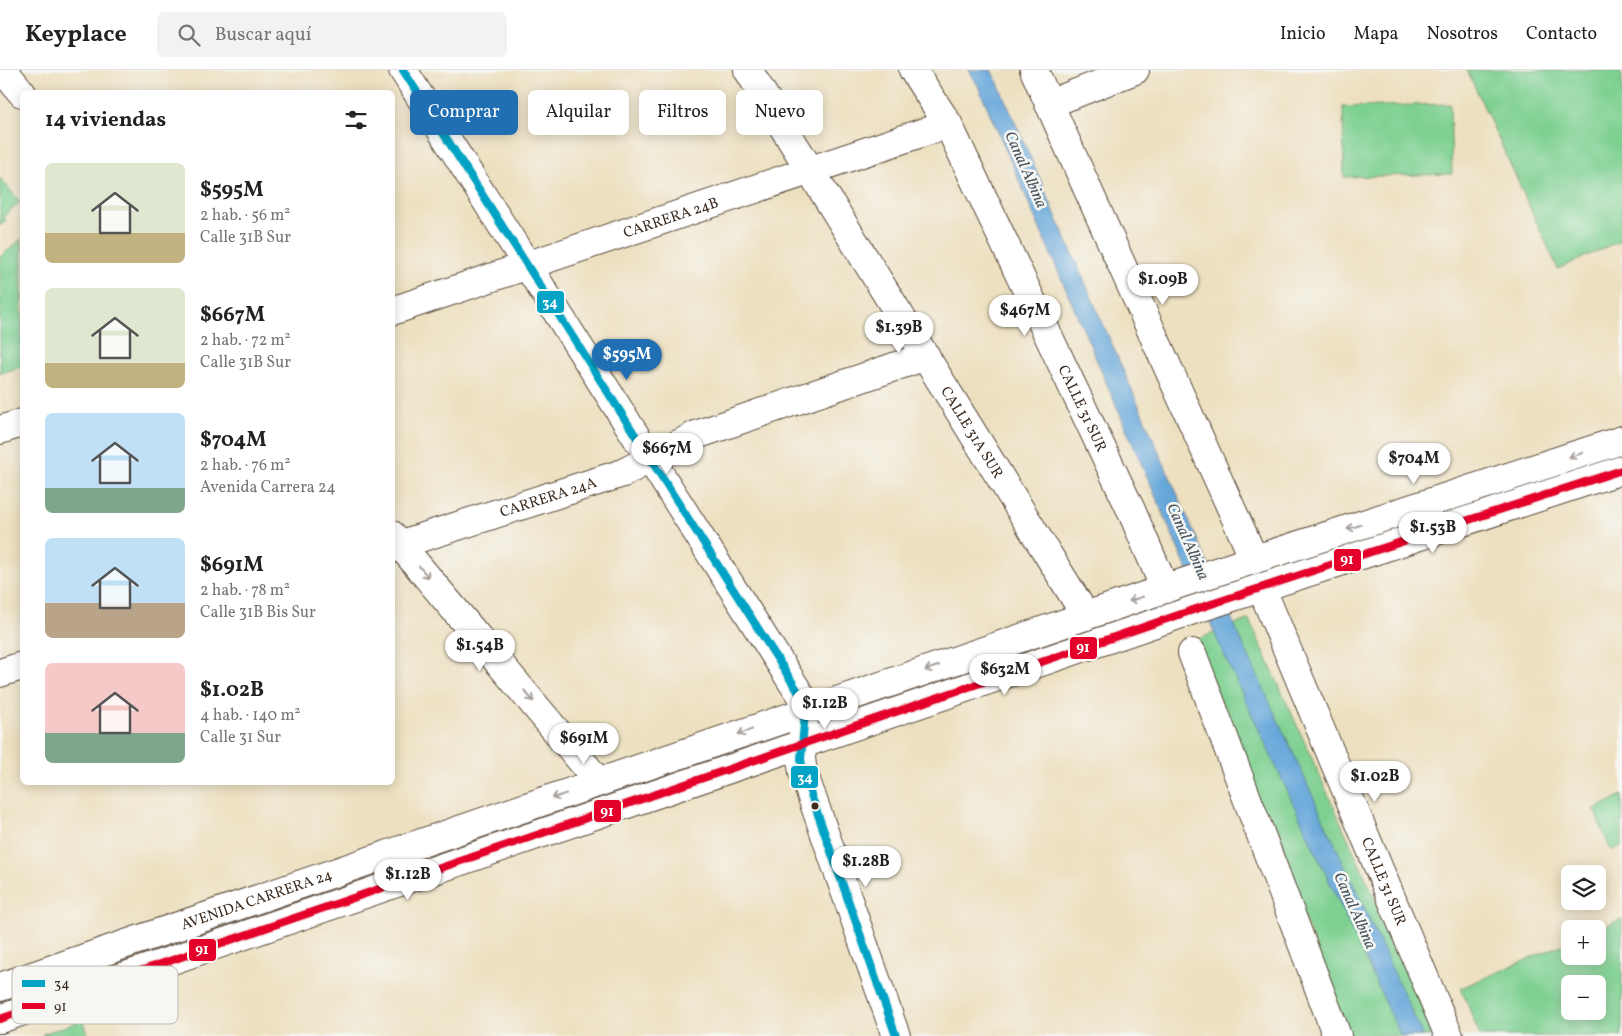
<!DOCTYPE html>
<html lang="es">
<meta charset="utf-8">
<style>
body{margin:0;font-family:Vollkorn,serif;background:#f2f2f2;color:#222;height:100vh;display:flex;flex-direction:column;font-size:19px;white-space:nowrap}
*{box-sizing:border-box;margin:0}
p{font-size:16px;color:#767676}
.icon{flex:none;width:28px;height:28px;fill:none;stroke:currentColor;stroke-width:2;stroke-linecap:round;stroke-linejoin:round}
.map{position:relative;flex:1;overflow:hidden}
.side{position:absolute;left:20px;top:20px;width:375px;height:695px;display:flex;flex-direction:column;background:#fff;border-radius:8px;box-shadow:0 2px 12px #0003}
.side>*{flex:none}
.banner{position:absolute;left:410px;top:20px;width:475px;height:45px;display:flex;gap:10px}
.tools{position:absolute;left:1561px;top:795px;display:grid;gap:10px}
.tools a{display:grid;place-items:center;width:45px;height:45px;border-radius:8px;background:#fff;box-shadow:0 2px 12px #0003;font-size:25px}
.price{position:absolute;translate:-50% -42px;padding:0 11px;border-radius:18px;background:#fff;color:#222;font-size:16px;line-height:32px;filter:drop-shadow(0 1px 2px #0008)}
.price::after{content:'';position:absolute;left:50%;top:30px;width:15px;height:11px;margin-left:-8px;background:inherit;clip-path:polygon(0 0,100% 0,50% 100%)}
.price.active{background:#1f6fb2;color:#fff}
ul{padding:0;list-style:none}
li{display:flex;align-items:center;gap:15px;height:125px;padding:0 25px}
li span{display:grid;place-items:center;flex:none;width:140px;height:100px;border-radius:8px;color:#555}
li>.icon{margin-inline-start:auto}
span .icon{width:60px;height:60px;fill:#fffc;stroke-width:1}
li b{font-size:21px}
h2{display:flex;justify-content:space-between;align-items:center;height:60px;padding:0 25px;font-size:21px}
.tag{padding:0 18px;border-radius:8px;background:#fff;box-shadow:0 2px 12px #0003;font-size:18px;line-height:45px}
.tag.active{background:#1f6fb2;color:#fff}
header{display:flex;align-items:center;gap:30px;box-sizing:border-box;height:70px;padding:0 25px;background:#fff;border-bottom:1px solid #e0e0e0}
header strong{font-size:24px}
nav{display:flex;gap:28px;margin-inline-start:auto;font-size:18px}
.search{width:350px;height:45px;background:#f2f2f2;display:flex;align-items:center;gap:12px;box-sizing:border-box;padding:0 18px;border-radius:8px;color:#767676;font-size:19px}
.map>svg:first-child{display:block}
</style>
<header>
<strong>Keyplace</strong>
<div class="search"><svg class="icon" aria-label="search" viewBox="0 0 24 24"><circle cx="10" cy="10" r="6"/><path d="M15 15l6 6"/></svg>Buscar aquí</div>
<nav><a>Inicio</a><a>Mapa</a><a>Nosotros</a><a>Contacto</a></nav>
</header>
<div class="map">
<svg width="1622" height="966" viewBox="0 0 1622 966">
<rect width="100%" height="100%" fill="#f6f6f2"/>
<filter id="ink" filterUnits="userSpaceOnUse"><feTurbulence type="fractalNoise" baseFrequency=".02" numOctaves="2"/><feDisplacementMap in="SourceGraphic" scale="10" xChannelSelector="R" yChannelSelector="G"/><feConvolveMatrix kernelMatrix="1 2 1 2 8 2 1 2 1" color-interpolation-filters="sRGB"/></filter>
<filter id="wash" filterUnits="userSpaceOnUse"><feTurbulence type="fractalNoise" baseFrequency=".0096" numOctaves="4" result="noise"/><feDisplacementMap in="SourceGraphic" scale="20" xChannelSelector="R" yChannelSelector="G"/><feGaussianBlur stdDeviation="1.12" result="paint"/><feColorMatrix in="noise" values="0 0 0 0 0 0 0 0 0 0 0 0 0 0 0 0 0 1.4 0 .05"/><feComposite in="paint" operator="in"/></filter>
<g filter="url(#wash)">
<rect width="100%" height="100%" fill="#ede0c0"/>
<path fill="#7ed091" stroke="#5c7d58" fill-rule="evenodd" d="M1467,0H1619L1622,7V170L1558,199Z
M1450,34L1452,104L1344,107L1343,37Z
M0,108L20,132L3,147L6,151L0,156Z
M22,169V297L0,303V187Z
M1249,549L1437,966H1350L1196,570Z
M1622,725V776L1611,780L1594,740Z
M1622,849V966H1480L1461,918L1570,871V886H1598V859ZM1570,914H1598V941H1570Z
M83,950L89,966H43V964Z"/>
<path fill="#66a7da" stroke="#50687c" d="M969,0H991L998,13L1242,572L1423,966H1401L1221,578L978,16Z"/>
</g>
<g filter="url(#ink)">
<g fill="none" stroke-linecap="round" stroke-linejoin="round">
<g stroke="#564536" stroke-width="30">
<g id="minor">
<path d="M3,0L22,23"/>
<path d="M403,0L801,626L805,642L801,689L803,702L896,966"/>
<path id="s1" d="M748,0L1086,546"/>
<path id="s2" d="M913,0L948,54L1131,440L1165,519"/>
<path d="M1034,0L1254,489"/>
<path d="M1049,34L1135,0"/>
<path id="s3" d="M392,241L948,54"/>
<path d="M0,360L22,353"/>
<path d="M392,465L599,712"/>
<path id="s4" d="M392,477L623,403L696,365L926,286"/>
<path id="s5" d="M1261,517L1449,966"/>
<path d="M1192,583L1337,966"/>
<path d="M0,603L22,596"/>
</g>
</g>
<g stroke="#564536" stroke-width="30">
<g id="major">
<path id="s6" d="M0,917L1182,513L1622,370"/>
<path d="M0,949L1193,540L1622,400"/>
</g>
</g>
<use href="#minor" stroke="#fff" stroke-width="28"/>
<use href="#major" stroke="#fff" stroke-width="28"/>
<g stroke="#f6f6f2" stroke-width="11">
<path id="bus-1" d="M403,0L801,626L805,642L801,689L803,702L896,966"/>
</g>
<g stroke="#f6f6f2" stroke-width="11">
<path id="bus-2" d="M0,949L1193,540L1622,400"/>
</g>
<use href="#bus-1" stroke="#03a3c5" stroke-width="8"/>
<use href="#bus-2" stroke="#e4002b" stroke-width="8"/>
</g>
<defs><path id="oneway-shaft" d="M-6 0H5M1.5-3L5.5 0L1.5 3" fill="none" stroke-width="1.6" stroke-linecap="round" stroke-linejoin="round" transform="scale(1.25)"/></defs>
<g stroke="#a79f9a">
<use href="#oneway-shaft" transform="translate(1576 385) rotate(162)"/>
<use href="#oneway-shaft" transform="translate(1354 457) rotate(162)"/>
<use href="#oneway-shaft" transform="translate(424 502) rotate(50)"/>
<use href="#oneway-shaft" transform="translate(1136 529) rotate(161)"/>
<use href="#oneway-shaft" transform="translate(932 598) rotate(161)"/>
<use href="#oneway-shaft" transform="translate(529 626) rotate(50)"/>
<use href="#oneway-shaft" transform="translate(745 662) rotate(161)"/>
<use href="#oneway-shaft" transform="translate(559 726) rotate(161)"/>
</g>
</g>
<circle fill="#3b2a1e" stroke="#f6f6f2" stroke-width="2" cx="815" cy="736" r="4.5"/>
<g text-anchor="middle" stroke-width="5" stroke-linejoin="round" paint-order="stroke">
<g font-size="15" fill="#3b2a1e" stroke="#f6f6f2">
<text dy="5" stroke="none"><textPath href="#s3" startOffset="294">CARRERA 24B</textPath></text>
<text dy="5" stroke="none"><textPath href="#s2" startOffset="379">CALLE 31 SUR</textPath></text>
<text dy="5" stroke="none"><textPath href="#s1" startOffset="426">CALLE 31A SUR</textPath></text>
<text dy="5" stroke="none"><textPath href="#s4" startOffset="164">CARRERA 24A</textPath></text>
<text dy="5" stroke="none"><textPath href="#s5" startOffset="319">CALLE 31 SUR</textPath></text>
<text dy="5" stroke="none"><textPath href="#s6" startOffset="271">AVENIDA CARRERA 24</textPath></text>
</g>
<g font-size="16" font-style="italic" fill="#4a5660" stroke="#f6f6f2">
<text transform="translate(1027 99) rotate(66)" y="6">Canal Albina</text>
<text transform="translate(1189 471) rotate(66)" y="6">Canal Albina</text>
<text transform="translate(1356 840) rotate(66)" y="6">Canal Albina</text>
</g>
</g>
<rect x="12" y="896" width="166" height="58" rx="8" fill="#f6f6f2" stroke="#beb9b2" stroke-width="1"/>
<rect x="22" y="910" width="23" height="7" fill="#03a3c5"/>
<rect x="22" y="933" width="23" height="6" fill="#e4002b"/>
<g font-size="14" fill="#3b2a1e">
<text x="54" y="918">34</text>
<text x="54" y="941">91</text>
</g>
<g stroke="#f6f6f2" stroke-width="2">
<rect x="536" y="220" width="29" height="24" rx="5" fill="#03a3c5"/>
<rect x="1333" y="478" width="29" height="24" rx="5" fill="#e4002b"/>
<rect x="1069" y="566" width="29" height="24" rx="5" fill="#e4002b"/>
<rect x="790" y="695" width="29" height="24" rx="5" fill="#03a3c5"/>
<rect x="593" y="729" width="29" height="24" rx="5" fill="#e4002b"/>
<rect x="188" y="868" width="29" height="24" rx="5" fill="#e4002b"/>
</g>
<g font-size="14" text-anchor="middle" font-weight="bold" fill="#fff">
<text x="550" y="237">34</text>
<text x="1347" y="494">91</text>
<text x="1083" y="582">91</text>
<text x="805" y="712">34</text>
<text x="607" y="746">91</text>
<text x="202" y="884">91</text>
</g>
</svg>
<div class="tools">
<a><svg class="icon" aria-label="layers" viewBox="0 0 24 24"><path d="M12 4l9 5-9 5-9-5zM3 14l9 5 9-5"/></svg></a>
<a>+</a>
<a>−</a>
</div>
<b class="price" style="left:1163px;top:236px">$1.09B</b>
<b class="price" style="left:1025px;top:267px">$467M</b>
<b class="price" style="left:899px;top:284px">$1.39B</b>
<b class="price active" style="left:627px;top:311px">$595M</b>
<b class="price" style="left:667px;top:405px">$667M</b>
<b class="price" style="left:1414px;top:415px">$704M</b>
<b class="price" style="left:1433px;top:484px">$1.53B</b>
<b class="price" style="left:480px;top:602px">$1.54B</b>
<b class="price" style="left:1005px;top:626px">$632M</b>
<b class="price" style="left:825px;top:660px">$1.12B</b>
<b class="price" style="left:584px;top:695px">$691M</b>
<b class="price" style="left:1375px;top:733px">$1.02B</b>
<b class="price" style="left:866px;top:818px">$1.28B</b>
<b class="price" style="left:408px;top:831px">$1.12B</b>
<div class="banner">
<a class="tag active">Comprar</a>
<a class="tag">Alquilar</a>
<a class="tag">Filtros</a>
<a class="tag">Nuevo</a>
</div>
<section class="side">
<h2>14 viviendas<svg class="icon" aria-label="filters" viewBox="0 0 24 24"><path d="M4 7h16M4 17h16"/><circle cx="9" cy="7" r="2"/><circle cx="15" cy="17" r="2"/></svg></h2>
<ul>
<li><span style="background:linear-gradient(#dfe7d0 70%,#c2b280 0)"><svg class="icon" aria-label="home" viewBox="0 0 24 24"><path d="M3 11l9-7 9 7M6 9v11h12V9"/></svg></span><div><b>$595M</b><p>2 hab. · 56 m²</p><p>Calle 31B Sur</p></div></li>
<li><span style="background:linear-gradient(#dfe7d0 75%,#c2b280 0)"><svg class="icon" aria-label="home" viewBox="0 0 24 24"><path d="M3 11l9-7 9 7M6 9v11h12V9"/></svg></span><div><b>$667M</b><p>2 hab. · 72 m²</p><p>Calle 31B Sur</p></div></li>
<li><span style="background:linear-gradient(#bfe0f5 75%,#7fa58c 0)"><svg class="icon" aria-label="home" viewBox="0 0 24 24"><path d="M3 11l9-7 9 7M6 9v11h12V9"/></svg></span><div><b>$704M</b><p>2 hab. · 76 m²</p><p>Avenida Carrera 24</p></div></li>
<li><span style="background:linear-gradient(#bfe0f5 65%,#b9a48a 0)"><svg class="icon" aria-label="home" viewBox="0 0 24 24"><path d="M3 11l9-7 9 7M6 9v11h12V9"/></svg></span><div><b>$691M</b><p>2 hab. · 78 m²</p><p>Calle 31B Bis Sur</p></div></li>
<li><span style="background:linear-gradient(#f6c9c9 70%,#7fa58c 0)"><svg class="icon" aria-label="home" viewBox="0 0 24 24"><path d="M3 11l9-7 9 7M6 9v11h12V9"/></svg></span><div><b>$1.02B</b><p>4 hab. · 140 m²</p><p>Calle 31 Sur</p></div></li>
</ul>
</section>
</div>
